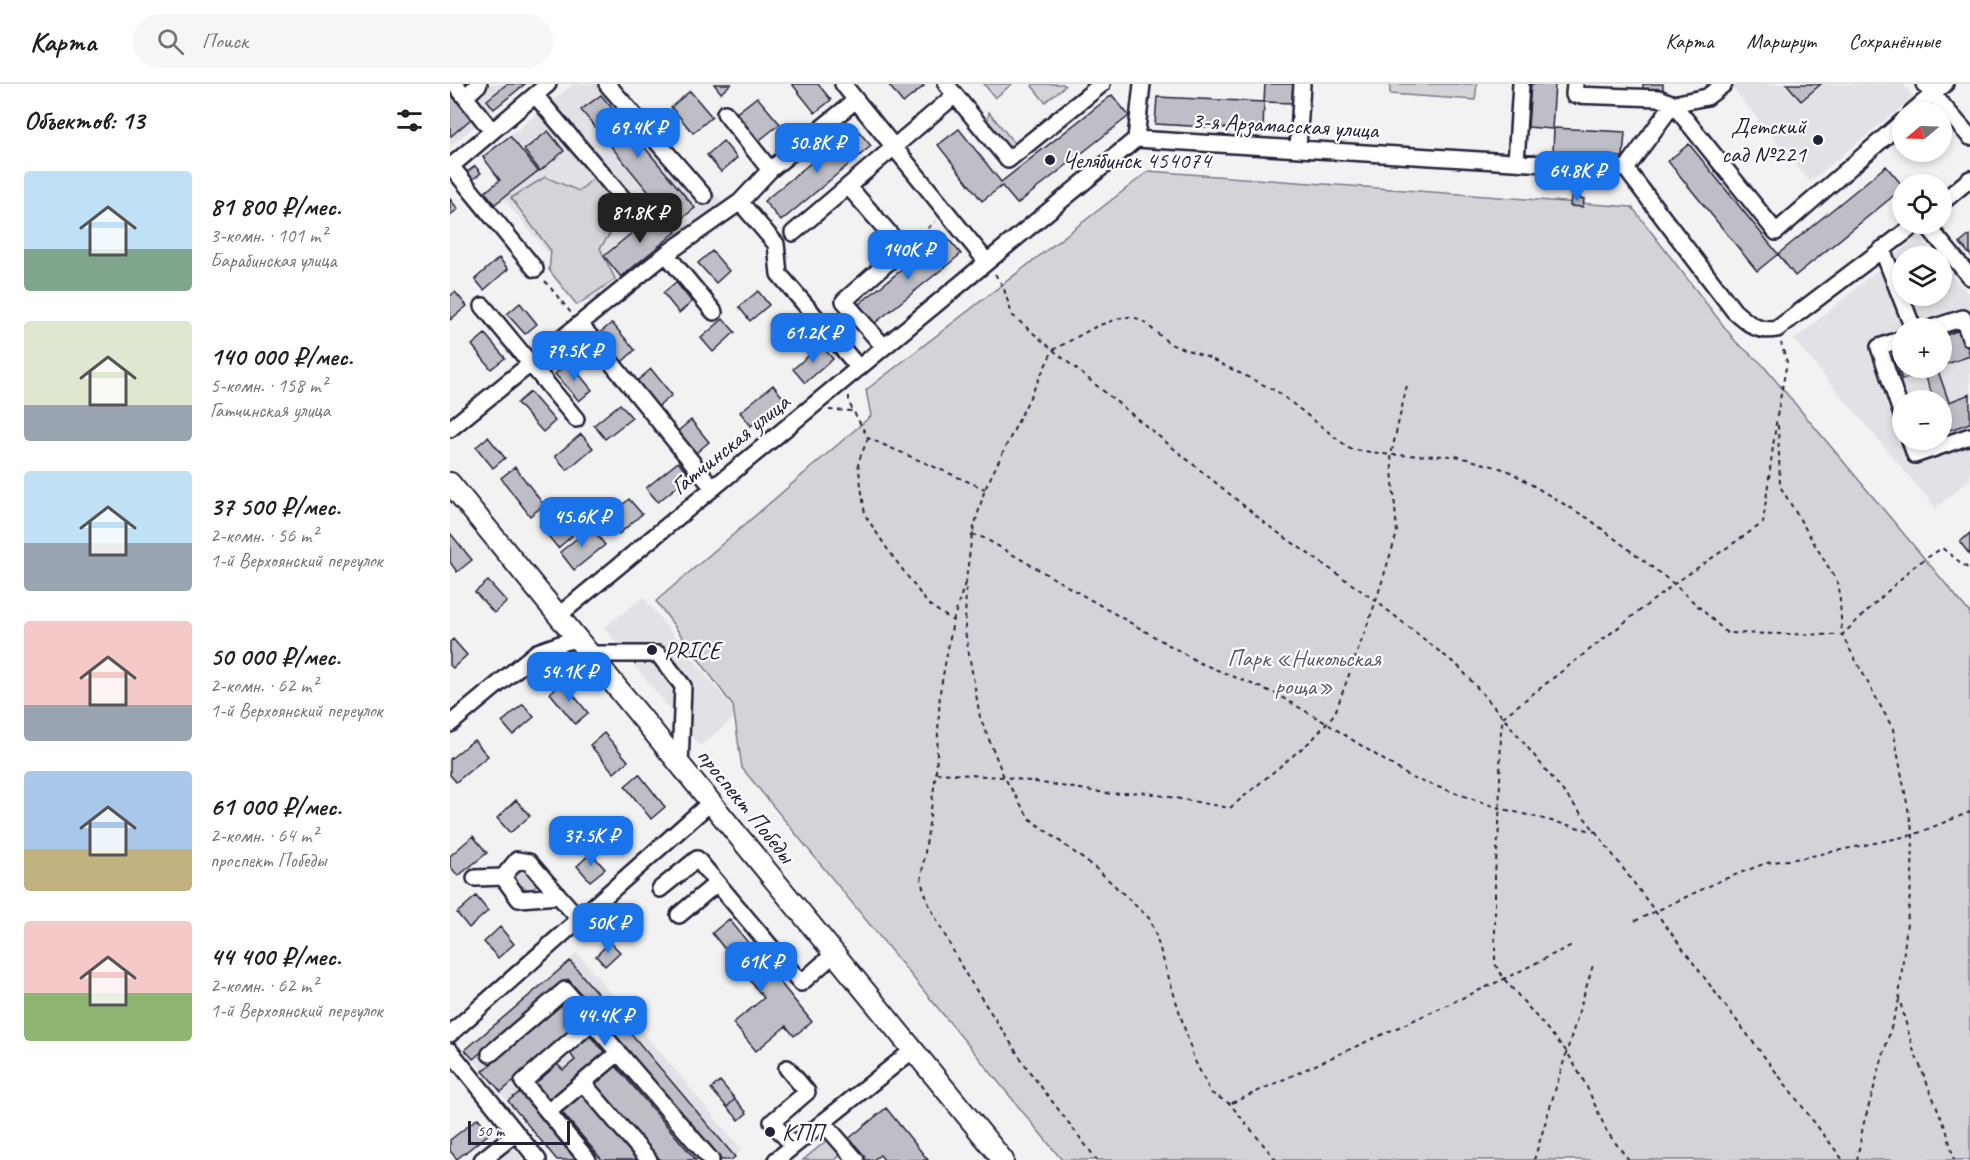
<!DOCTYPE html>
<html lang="ru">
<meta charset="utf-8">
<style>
body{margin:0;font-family:Caveat,sans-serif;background:#f6f6f6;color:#202124;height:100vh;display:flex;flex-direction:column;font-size:22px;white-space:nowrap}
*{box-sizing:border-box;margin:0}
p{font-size:20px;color:#757577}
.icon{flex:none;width:33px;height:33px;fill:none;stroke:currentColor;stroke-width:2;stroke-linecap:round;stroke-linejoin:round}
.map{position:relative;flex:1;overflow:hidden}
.panel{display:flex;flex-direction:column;background:#fff;width:450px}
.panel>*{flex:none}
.needle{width:39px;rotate:251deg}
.fabs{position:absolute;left:1442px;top:18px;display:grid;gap:12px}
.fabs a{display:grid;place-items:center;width:60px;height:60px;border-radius:50%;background:#fff;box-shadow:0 3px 9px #0003;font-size:30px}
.scale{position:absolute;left:18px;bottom:15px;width:102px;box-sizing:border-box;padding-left:6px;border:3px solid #22223b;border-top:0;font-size:16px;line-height:21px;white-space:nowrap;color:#22223b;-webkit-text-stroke:4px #fff;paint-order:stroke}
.price{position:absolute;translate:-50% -51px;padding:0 14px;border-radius:12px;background:#1a73e8;color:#fff;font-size:20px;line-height:39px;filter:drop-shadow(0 2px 3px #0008)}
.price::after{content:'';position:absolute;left:50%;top:36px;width:18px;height:14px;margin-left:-9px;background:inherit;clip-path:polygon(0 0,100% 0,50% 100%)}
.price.active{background:#222;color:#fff}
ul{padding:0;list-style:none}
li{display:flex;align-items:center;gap:18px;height:150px;padding:0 24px}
li span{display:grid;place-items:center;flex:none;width:168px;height:120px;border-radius:6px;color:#555}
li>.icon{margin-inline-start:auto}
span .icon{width:72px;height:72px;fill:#fffc;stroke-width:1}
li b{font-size:26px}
h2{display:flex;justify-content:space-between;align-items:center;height:72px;padding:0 24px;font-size:26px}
header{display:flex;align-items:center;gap:36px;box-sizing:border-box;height:84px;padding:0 30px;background:#fff;border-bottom:2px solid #e0e0e0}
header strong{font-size:28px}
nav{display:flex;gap:33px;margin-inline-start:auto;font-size:21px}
.search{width:420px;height:54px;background:#f6f6f6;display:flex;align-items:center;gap:15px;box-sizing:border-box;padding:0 21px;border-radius:33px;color:#757577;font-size:22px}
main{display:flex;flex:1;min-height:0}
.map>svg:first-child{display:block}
</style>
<header>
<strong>Карта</strong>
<div class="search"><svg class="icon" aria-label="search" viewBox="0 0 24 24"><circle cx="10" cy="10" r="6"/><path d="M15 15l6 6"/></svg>Поиск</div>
<nav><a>Карта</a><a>Маршрут</a><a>Сохранённые</a></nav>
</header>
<main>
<section class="panel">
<h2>Объектов: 13<svg class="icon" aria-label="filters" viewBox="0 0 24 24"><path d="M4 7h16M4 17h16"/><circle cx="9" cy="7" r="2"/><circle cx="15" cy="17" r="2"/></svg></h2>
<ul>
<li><span style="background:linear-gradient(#bfe0f5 65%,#7fa58c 0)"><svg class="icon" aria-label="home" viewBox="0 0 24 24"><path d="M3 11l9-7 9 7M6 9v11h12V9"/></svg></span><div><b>81 800 ₽/мес.</b><p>3-комн. · 101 m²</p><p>Барабинская улица</p></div></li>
<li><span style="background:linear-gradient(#dfe7d0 70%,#9aa5b1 0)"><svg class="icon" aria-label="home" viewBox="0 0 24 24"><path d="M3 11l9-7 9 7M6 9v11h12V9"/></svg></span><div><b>140 000 ₽/мес.</b><p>5-комн. · 158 m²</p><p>Гатчинская улица</p></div></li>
<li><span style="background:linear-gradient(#bfe0f5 60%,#9aa5b1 0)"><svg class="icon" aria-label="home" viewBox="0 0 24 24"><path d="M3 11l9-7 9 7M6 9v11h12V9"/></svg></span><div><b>37 500 ₽/мес.</b><p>2-комн. · 56 m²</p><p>1-й Верхоянский переулок</p></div></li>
<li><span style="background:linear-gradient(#f6c9c9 70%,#9aa5b1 0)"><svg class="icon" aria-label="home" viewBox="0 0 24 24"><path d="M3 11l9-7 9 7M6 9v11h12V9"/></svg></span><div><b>50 000 ₽/мес.</b><p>2-комн. · 62 m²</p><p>1-й Верхоянский переулок</p></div></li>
<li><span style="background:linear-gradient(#a9c7e8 65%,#c2b280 0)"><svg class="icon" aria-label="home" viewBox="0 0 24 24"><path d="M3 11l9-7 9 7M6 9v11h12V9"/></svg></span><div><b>61 000 ₽/мес.</b><p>2-комн. · 64 m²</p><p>проспект Победы</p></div></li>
<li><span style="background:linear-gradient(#f6c9c9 60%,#8fb573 0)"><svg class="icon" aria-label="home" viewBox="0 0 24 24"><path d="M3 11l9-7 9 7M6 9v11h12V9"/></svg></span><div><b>44 400 ₽/мес.</b><p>2-комн. · 62 m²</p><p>1-й Верхоянский переулок</p></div></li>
</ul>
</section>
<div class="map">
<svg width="1520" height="1076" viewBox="0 0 1520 1076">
<rect width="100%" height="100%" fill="#f2f2f3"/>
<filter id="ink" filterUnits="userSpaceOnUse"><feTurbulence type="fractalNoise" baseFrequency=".0167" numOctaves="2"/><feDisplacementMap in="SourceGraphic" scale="12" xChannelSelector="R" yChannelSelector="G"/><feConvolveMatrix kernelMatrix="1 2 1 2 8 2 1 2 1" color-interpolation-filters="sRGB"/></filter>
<g filter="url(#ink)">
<path fill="#e2e2e6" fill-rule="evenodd" d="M0,0H75L0,63Z
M123,0H169L272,118L140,221L53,114L87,87L60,52Z
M1279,0H1453L1463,13L1360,98Z
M1469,151L1487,172H1452V212H1491V178L1520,212V395L1486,424L1344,256ZM1452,244H1491V284H1452ZM1452,316H1491V356H1452Z
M193,513L288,631L250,662L154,544Z
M127,869L292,1066L281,1076H107L15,966Z
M62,1062L74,1076H47Z"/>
<path fill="#d3d3d8" stroke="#7a7a8a" stroke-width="1.5" d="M534,0H562L545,14Z
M584,0H613L615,2L595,18L582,2Z
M940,0H1027L1025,16L940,10Z
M539,28L565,60L559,66L537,39Z
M699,87L1182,123L1286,258L1311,279L1520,529V1076H612L292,684L283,622L206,517L421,332L416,306Z
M146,92L174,130L150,164L165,195L127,221L99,186L101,167L61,114L95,93L129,107Z
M67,784H74L88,799L84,804L79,806L69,801L62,795Z
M381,1053L391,1071L385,1076H353Z"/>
<path fill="#bebec6" stroke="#22223b" stroke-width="1.5" d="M57,0H75L44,25L37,16Z
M264,0H281L271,9Z
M342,0H368L381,16L365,29Z
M438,0H472L474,2L453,19Z
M815,0H843L842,19L814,18Z
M1081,0H1105L1102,45L1078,43Z
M1193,0H1213V10L1193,9Z
M1337,0H1371L1351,17Z
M240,7L262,33L243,49L221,23Z
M0,9L21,35L1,52L0,50Z
M151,11L245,124L225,140L131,26Z
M662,11L679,32L567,120L552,102L532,117L488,61L509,45L551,98Z
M307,13L330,40L306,59L284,31Z
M707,13L814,18L813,46L705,40Z
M405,43L421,62L331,137L314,117Z
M1104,44L1175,48L1173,73L1103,69Z
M98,47L114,67L90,87L74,66Z
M60,52L88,87L45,120L35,108L50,96L33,73Z
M273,57L287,74L271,88L257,71Z
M1239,60L1328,170L1307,187L1218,77Z
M25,82L31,89L23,95L17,88Z
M1436,82L1452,101V105L1345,192L1328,170Z
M1121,113L1134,115L1133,123L1120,122Z
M0,115L8,125L0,131Z
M208,127L226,148L171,193L154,172Z
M495,151L511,170L420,243L404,224Z
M1520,151V171L1510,159Z
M262,167L279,187L266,199L248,179Z
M49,174L58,185L34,206L25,195Z
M226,198L242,218L229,229L213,209Z
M308,207L319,221L300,237L289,223Z
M5,208L17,222L0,236V212Z
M70,219L87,240L75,250L57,230Z
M273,235L285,248L263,268L251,254Z
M162,239L185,266L172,278L148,250Z
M341,242L351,253L339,264L329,252Z
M1512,245L1520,272L1491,282V253Z
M35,250L55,274L41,285L22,261Z
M371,261L383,275L355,299L343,285Z
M1452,267V284H1487L1499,318L1520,310V339L1491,349V316H1484L1474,288L1452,296L1443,270Z
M119,278L142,306L129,317L105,290Z
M201,285L222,311L208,323L187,297Z
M323,301L334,315L301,342L290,328Z
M80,308L105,337L93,348L67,319Z
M170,320L182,334L155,355L144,341Z
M241,336L259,358L246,369L228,347Z
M131,350L143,364L117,386L105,372Z
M38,353L55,374L43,384L26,363Z
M228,378L240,392L208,418L196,404Z
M65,383L94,421L80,432L51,394Z
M179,415L192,430L169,450L148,425L159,416L167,426Z
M104,430L122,452L108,464L90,442Z
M141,443L155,461L124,486L110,468Z
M0,449L22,476L7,488L0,478Z
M1520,449V471L1510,458Z
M38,497L57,518L44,529L25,508Z
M3,555L17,571L3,584L0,581V558Z
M113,598L138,629L125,640L100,609Z
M73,620L84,633L63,651L52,638Z
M154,649L178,677L164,689L140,661Z
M24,656L38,672L6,698L0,691V675Z
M189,690L215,723L201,735L175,702Z
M66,716L80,732L60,749L47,734Z
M118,739L132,755L116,768L103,752Z
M23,752L37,769L8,792L0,782V772Z
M141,769L155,785L140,797L127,782Z
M26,812L38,827L19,844L7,829Z
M279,835L362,938L344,952L336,942L306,967L283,939L314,914L262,849Z
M50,843L64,860L48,874L34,858Z
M160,858L170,868L155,882L146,872Z
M120,877L285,1073L281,1076H271L118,895L23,975L15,966Z
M114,916L133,938L51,1008L33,987Z
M140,952L155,969L99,1017L84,1000L107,980L113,986L125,976L120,969Z
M165,981L246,1076H210L144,999Z
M270,997L285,1015L277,1023L261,1005Z
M73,1006L129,1076H107L58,1017Z
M132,1010L187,1076H152L111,1027Z
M285,1015L297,1029L289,1036L277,1023Z
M436,1024L478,1076H434L430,1071L423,1076H412L397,1056Z
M28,1034L40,1049L7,1075L0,1067V1056Z"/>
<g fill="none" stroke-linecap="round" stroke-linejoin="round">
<g stroke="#22223b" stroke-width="20">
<path id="minor" d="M5,0L42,47
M157,0L254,112
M393,0L537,178L686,55L1176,85L1284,227C1298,239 1307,249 1327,245L1466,140
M496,0L558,76L652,0
M1125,0L1124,11L1209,14L1223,20L1326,148L1452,38
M1474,0L1520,53
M85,11L186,130
M15,13L29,0
M1462,28L1495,0
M275,29L320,86
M686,55L692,0
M848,64L852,0
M1066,78L1071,0
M0,81L85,185
M0,83L98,0
M1176,85L1223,20L1257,13L1274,0
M398,102L453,165L394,217L434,263
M290,118L326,160L329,190L409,284
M1491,119L1520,95
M1476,140L1520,193
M343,149L505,11
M1432,165L1463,244
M216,170L264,228
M33,222L126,335
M130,240L263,404
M1482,244L1513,234L1520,254
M1452,255L1429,263L1452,331
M0,345L216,170L290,118L320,86L406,16
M1460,356L1465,371L1520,352
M108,532L537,178
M141,570H208L233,602L230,681
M0,640L87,568L127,554
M25,794L53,793
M210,805L247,775L351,899L384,870
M109,812L69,815L53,793L67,776L79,778L129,835
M229,831L267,799
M0,950L261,718
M0,967L88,1076
M40,970L115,906L142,938
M337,984L357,1008L322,1038L343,1062
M133,999L199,1076
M98,1028L168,969
M373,1038L406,1076
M32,1076L66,1049
M138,1076L73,998L142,938L261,1076
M326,1076L463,966"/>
</g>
<g stroke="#22223b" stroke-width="24">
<path id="major" d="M0,399L553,1076"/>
</g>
<path stroke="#22223b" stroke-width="2" stroke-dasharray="4.5 4.5" stroke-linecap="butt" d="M464,156L485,138
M545,190L553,202L562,231L603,266L820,443L926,517L1009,583L1053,633L1146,748L1268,912L1393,1076
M95,197L121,229
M399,312V319L418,354L535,405
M379,326L403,327
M1327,332L1337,278L1331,259
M1328,341L1330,402L1389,501L1392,551L1463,483L1492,464L1520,486
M418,354L408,379L415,431L438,466L478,520L503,537
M522,450L534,454L750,579L824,609L876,639L962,694L1049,724L1146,748
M515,499L503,537L490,608L486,689L471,797L479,821L515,889L579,987L647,1076
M486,689L554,693L662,710L692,708L780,724L863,655L885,629L926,517L947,449L941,371L957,301
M1185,837L1272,796L1316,779L1352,774L1463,751L1520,728
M782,1019L1054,895L1122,861
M826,1076L780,1020L761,1009L744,975L701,836L649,787L579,734L554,693L530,633L515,547L516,497L522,450L535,405L603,266L647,242L673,233H684L694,238L720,260L757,273L828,308L900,365L941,371L1006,372L1057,386L1139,435L1224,500L1277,549L1392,551L1443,645L1463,751L1462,792L1449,914L1463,965L1497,1048L1504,1076
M1084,1076L1143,881
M1179,1076L1157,1048L1136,1001L1117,968L1054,895L1045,880V789L1049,744L1051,646L1053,633L1224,500L1313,439L1327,332
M1407,1076L1413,1042L1449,916"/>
<use href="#minor" stroke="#fff" stroke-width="15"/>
<use href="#major" stroke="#fff" stroke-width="20"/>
</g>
</g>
<g fill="#22223b" stroke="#fff" stroke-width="2">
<circle cx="1368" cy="56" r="6"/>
<circle cx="600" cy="76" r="6"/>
<circle cx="202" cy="566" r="6"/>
<circle cx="320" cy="1048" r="6"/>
</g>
<g text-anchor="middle" stroke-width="4.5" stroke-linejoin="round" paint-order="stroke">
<g font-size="24" fill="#22223b" stroke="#fff">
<text transform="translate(835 41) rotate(3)" y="8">3-я Арзамасская улица</text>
<text transform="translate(280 360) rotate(-39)" y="8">Гатчинская улица</text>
<text transform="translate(296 721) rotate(51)" y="8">проспект Победы</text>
</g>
<g font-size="24" fill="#22223b" stroke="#fff" text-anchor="start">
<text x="1356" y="50" text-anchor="end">Детский<tspan x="1356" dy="28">сад №221</tspan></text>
<text x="612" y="84">Челябинск 454074</text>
<text x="214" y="574">PRICE</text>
<text x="332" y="1056">КПП</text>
</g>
<g font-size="24" fill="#57576a" stroke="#fff">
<text x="854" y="582">Парк «Никольская<tspan x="854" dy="28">роща»</tspan></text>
</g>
</g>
</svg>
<div class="fabs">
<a><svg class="needle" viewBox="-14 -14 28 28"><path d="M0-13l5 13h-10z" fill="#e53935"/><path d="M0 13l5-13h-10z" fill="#757577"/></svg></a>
<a><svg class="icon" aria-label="locate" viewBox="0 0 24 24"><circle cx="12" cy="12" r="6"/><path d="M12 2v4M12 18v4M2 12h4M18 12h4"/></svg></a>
<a><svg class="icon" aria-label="layers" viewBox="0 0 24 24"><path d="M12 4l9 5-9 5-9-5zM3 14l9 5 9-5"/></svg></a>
<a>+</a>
<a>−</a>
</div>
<div class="scale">50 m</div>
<b class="price" style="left:188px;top:75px">69.4K ₽</b>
<b class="price" style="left:367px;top:90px">50.8K ₽</b>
<b class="price" style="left:1127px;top:118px">64.8K ₽</b>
<b class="price active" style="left:190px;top:160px">81.8K ₽</b>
<b class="price" style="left:458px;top:197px">140K ₽</b>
<b class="price" style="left:363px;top:280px">61.2K ₽</b>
<b class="price" style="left:124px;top:298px">79.5K ₽</b>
<b class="price" style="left:132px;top:464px">45.6K ₽</b>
<b class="price" style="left:119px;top:619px">54.1K ₽</b>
<b class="price" style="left:141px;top:783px">37.5K ₽</b>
<b class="price" style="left:158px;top:870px">50K ₽</b>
<b class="price" style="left:311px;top:909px">61K ₽</b>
<b class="price" style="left:155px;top:963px">44.4K ₽</b>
</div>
</main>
